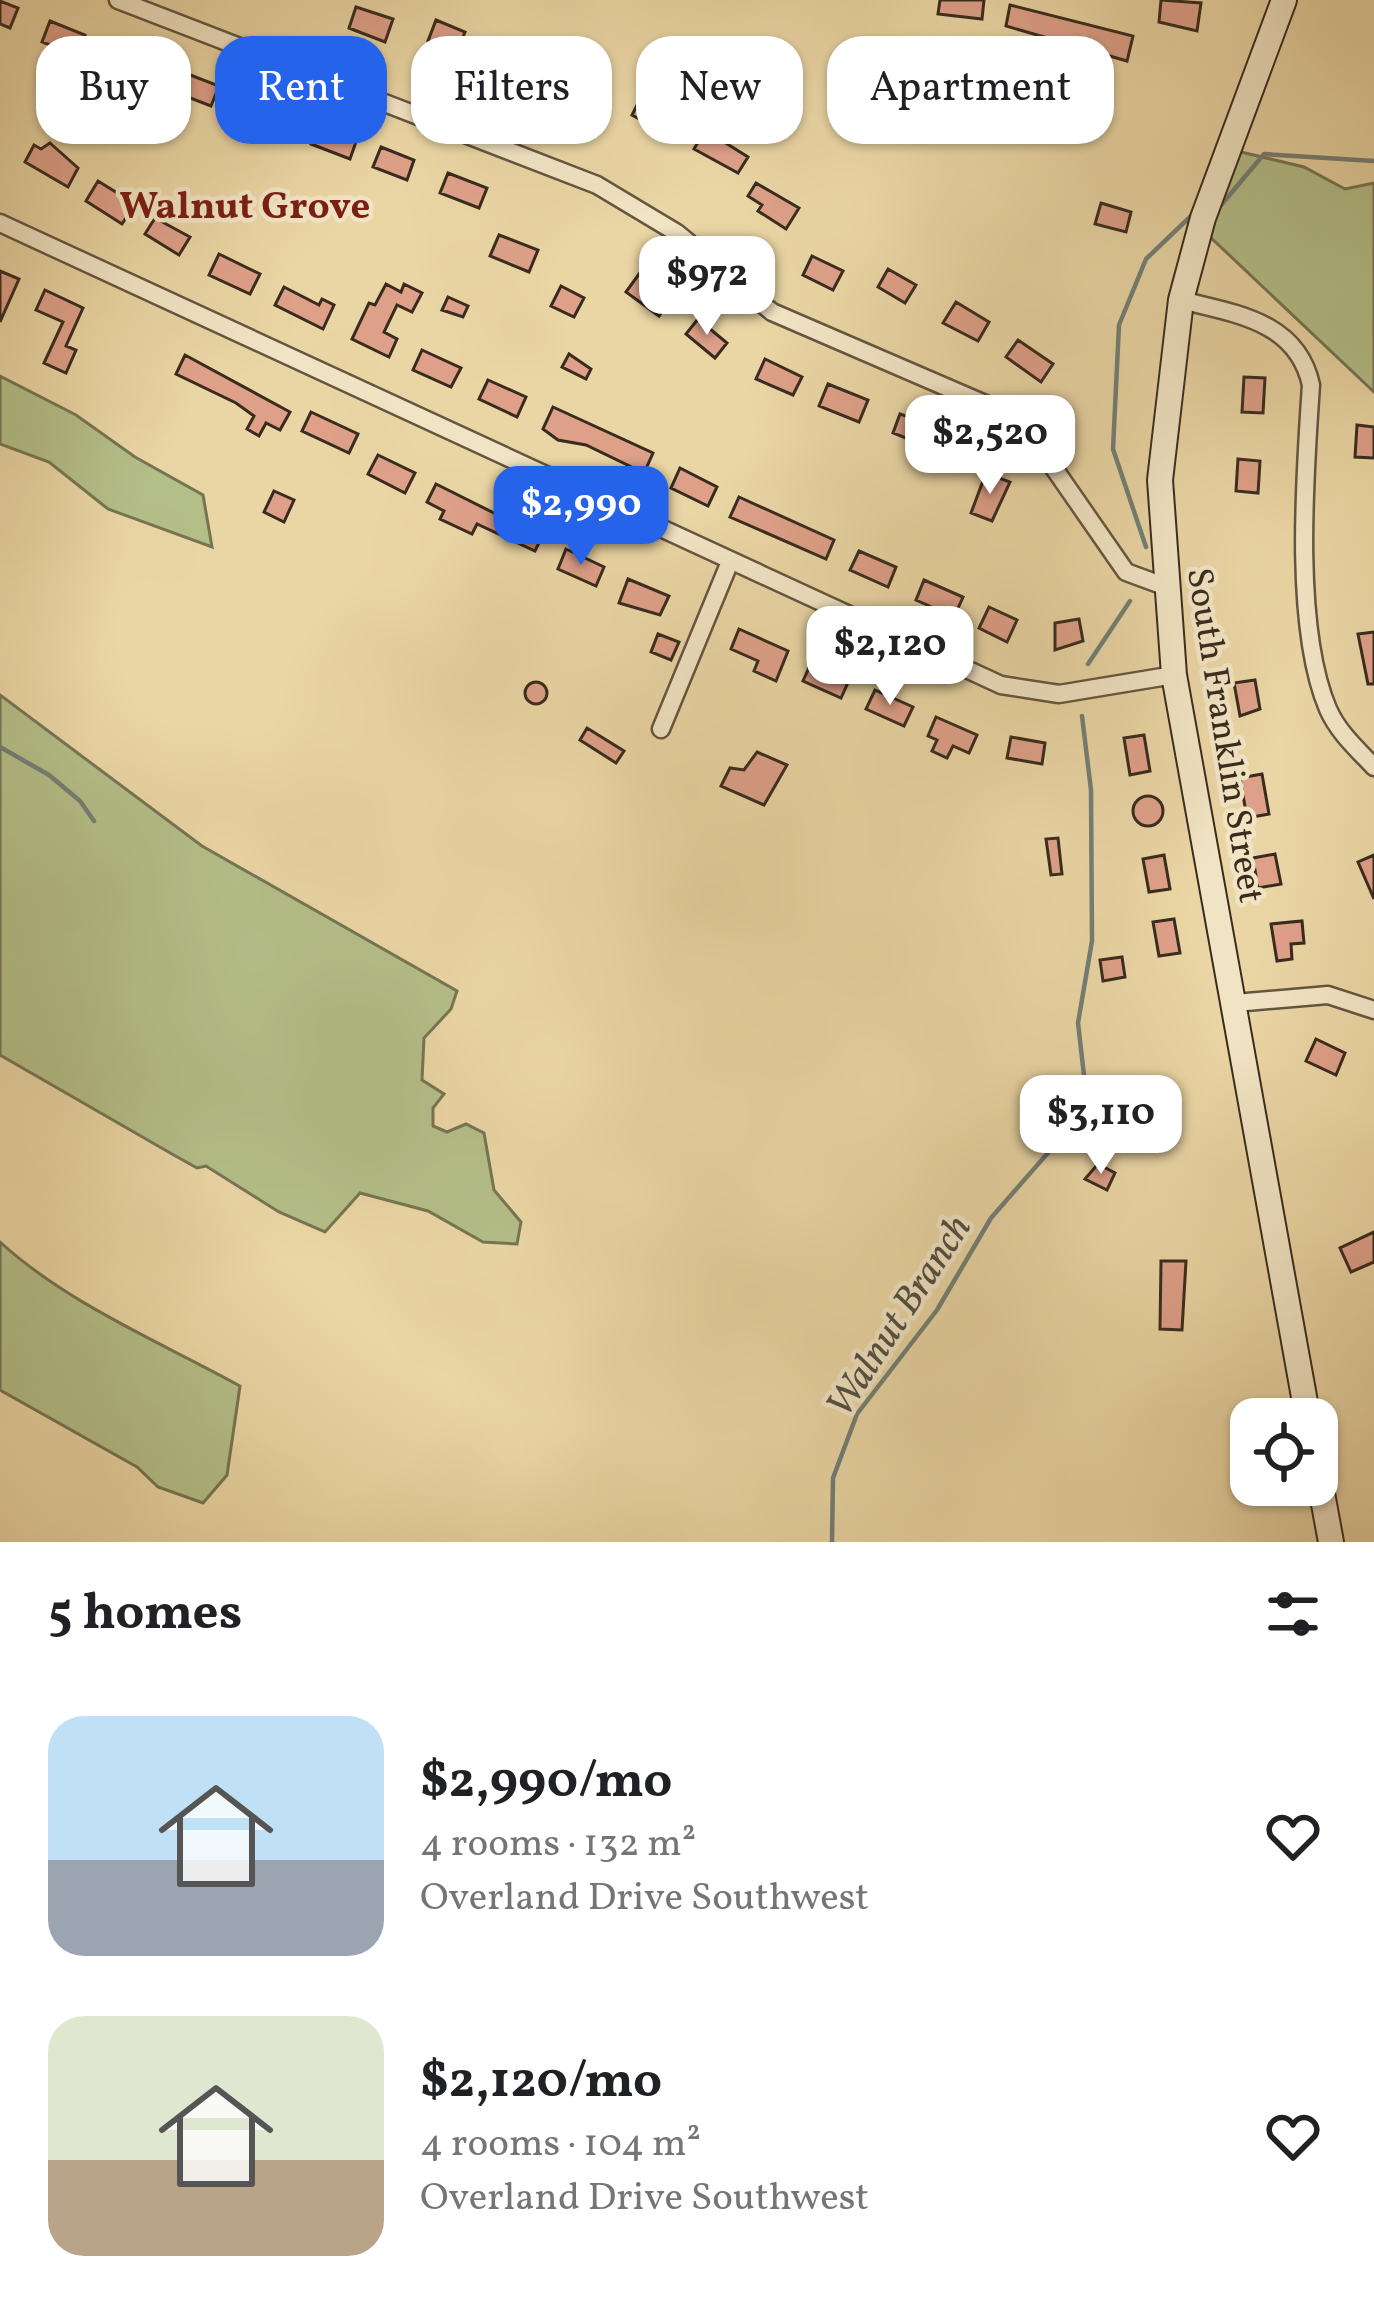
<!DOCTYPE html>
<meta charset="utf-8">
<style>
body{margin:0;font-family:Vollkorn,serif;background:#f6f6f6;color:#202124;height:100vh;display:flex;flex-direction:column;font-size:45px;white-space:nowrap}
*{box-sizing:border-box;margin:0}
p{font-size:39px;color:#757577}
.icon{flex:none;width:66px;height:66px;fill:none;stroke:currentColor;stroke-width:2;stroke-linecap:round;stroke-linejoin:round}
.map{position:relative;height:1542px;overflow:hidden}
.sheet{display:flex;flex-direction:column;background:#fff;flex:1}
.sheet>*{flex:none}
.banner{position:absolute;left:36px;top:36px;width:1302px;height:108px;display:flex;gap:24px}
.tools{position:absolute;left:1230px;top:1398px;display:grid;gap:24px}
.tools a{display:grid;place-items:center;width:108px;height:108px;border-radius:24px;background:#fff;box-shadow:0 3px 9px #0004;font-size:60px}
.price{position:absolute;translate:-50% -102px;padding:0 27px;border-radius:24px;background:#fff;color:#222;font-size:39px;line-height:78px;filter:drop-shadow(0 3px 6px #0008)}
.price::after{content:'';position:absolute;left:50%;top:72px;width:36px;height:27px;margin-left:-18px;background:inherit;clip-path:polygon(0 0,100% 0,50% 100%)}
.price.active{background:#2563eb;color:#fff}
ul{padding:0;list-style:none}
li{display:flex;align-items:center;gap:36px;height:300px;padding:0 48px}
li span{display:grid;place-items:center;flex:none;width:336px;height:240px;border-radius:36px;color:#555}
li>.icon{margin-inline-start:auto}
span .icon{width:144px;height:144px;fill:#fffc;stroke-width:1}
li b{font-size:51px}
h2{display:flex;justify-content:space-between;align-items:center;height:144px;padding:0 48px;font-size:51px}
.tag{padding:0 42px;border-radius:36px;background:#fff;box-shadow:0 3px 9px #0004;font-size:42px;line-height:108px}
.tag.active{background:#2563eb;color:#fff}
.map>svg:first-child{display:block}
</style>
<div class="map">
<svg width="1374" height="1542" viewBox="0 0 1374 1542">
<rect width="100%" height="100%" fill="#ead5a4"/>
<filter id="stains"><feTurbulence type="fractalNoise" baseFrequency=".00167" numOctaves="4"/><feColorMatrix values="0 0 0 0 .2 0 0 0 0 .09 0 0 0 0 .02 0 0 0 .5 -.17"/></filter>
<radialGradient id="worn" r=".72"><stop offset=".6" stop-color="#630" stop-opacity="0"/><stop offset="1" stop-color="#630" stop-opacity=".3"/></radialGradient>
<path fill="#b4be88" stroke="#767553" stroke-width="3" d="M1241,152L1304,167L1345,189L1374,183V392L1207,234Z
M0,376L76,415L135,457L203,495L212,547L108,509L49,462L0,444Z
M0,695L202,846L457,991L451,1009L424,1038L422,1080L444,1094L433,1108V1126L447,1132L466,1124L484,1133L494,1190L521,1222L517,1244L483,1242L428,1211L360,1193L325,1232L279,1212L206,1166L197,1168L172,1154L0,1055Z
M0,1242C68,1304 160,1342 240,1386L227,1475L203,1503L158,1487L137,1467L0,1390Z"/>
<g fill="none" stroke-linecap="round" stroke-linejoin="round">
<path stroke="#737f75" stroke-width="4.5" d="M1222,204L1264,154L1374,161
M1146,547L1113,449L1119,325L1146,259L1192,215
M1088,664L1130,601
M0,747L49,775L80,801L94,821
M832,1542L833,1478L857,1414L937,1310L991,1218L1061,1138L1085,1084L1078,1023L1092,941L1091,790L1082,716"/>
</g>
<path fill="#dea089" stroke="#392c1e" stroke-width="3" d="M940,0H984L982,19L938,14Z
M1161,0L1201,3L1197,31L1159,22Z
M0,1L18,8L10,28L0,24Z
M1010,5L1133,36L1127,61L1006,26Z
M356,7L393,19L385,42L349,28Z
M436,20L465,32L457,52L428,41Z
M50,21L85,35L78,56L42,42Z
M497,44L535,58L527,79L490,64Z
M115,45L152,60L144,80L108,65Z
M565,68L601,82L594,103L558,89Z
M180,71L219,86L211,106L172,91Z
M642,95L670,110L660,130L632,115Z
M246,96L282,110L275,130L238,116Z
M318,124L357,139L350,159L311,144Z
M705,130L748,157L738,173L694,149Z
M50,143L78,168L68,187L25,162L34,145L41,149Z
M381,147L414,160L407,180L373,167Z
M448,173L487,188L479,208L440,193Z
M98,181L135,204L122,224L86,201Z
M756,183L799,208L786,229L758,211L762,205L748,196Z
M1101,203L1131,212L1126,232L1095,224Z
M155,218L190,237L179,255L145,234Z
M499,235L538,250L529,272L490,256Z
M219,254L260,274L250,294L209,275Z
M812,256L843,271L833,290L803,275Z
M888,269L916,285L905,303L878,287Z
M0,271L19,279L0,322Z
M639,274L673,295L659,316L626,292Z
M386,284L401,292L404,284L422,293L412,312L397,305L384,332L397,339L389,357L352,339L369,303L375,305Z
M561,286L584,298L574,317L551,306Z
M284,287L319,305L322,299L334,305L323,329L275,305Z
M45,290L83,308L66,346L76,350L66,373L44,363L63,322L36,310Z
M448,297L468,306L463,317L442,310Z
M956,302L989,322L978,341L943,323Z
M698,319L727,343L715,358L686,334Z
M1018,340L1053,364L1041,382L1006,357Z
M422,350L461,368L451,387L413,370Z
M569,354L591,369L586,379L562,367Z
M185,355L290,412L280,430L266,423L259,436L247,429L254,416L236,403L176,374Z
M765,359L802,377L793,395L756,379Z
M1244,377L1265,378L1263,413L1242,412Z
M488,380L526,397L517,417L479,399Z
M828,384L868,400L859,422L819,406Z
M553,407L653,453L644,473L586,445L558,440L543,429Z
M311,412L358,434L349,453L302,431Z
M900,414L939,427L931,448L893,433Z
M1357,425L1374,427V458L1355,457Z
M378,455L415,473L405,493L368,474Z
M1238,459L1260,461L1258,493L1236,491Z
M680,468L717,487L708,506L671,488Z
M986,473L1010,482L992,521L971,513Z
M436,484L496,514L498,510L530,522L544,532L535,551L477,524L472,534L440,519L444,511L427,502Z
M274,491L294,500L284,522L264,512Z
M739,497L834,540L826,559L730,517Z
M566,549L604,567L596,586L558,569Z
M859,551L896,567L888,587L850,570Z
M628,579L669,596L660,615L619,603Z
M924,580L963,597L954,617L916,600Z
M989,607L1017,620L1007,642L979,628Z
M1079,619L1083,641L1055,650V623Z
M739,629L788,651L776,681L754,671L758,661L731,649Z
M1374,632V684H1368L1358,634Z
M658,634L679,642L671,660L651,652Z
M812,661L850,678L841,698L803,681Z
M1255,680L1260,709L1240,716L1234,683Z
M525 693a11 11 0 1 1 22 0a11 11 0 1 1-22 0Z
M875,690L913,707L904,726L866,709Z
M936,717L977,735L969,753L953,746L947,758L932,751L937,740L928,736Z
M587,728L624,751L616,763L580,740Z
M1144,735L1150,771L1130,775L1124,738Z
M1011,737L1045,743L1042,764L1007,758Z
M757,752L787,765L764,805L721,786L730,768L744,770Z
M1262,774L1269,814L1247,818L1240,778Z
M1133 811a15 15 0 1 1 30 0a15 15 0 1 1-30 0Z
M1058,838L1062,874L1051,875L1046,839Z
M1275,854L1281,884L1258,888L1253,858Z
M1164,855L1170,889L1149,892L1143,859Z
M1374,855V899L1358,862Z
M1174,919L1180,953L1159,956L1153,922Z
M1302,921L1304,943L1291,944L1292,959L1277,961L1271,924Z
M1122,957L1125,977L1103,981L1100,960Z
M1316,1039L1345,1053L1336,1075L1306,1061Z
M1098,1164L1115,1173L1107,1190L1085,1179Z
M1374,1232V1262L1351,1272L1340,1248Z
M1161,1261H1186L1182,1330L1160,1329Z"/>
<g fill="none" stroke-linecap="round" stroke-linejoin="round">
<g stroke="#655640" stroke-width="21">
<path id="street" d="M118,0L597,185L677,233L772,312L999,410L1033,438L1126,572L1164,586
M0,223L1001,685L1059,694L1174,675
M1181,300C1236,314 1297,321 1311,385C1305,474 1293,627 1328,709C1338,732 1357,749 1374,767
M661,729L729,564
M1235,1003L1328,995L1374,1010"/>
</g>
<g stroke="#392c1e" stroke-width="28">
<path id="secondary" d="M1284,0L1203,218L1181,300L1160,480L1174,675L1308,1419
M1317,1466L1331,1542"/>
</g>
<use href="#street" stroke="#f1e4c4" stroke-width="16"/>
<use href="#secondary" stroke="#f1e4c4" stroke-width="24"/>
</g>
<g text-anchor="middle" stroke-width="9" stroke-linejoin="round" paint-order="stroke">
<g font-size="36" fill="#392c1e" stroke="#f1e4c4">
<text transform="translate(1227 735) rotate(81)" y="13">South Franklin Street</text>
</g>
<g font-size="39" font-weight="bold" fill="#7a1f14" stroke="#f1e4c4">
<text x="245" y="218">Walnut Grove</text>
</g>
<g font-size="39" font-style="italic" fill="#514f42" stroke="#f1e4c4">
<text transform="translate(897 1315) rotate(-57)" y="14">Walnut Branch</text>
</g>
</g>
<rect width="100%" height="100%" filter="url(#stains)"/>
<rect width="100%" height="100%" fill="url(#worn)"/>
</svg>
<div class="tools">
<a><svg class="icon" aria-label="locate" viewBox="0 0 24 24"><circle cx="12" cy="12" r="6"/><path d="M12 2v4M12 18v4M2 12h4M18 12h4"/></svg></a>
</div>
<b class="price" style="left:707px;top:338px">$972</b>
<b class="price" style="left:990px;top:497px">$2,520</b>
<b class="price active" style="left:581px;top:568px">$2,990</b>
<b class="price" style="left:890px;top:708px">$2,120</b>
<b class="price" style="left:1101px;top:1177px">$3,110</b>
<div class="banner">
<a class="tag">Buy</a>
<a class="tag active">Rent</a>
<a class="tag">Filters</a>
<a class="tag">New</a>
<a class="tag">Apartment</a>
</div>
</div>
<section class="sheet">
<h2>5 homes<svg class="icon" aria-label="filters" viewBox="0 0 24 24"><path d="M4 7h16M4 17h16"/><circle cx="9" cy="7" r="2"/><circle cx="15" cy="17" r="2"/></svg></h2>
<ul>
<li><span style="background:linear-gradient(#bfe0f5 60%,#9aa5b1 0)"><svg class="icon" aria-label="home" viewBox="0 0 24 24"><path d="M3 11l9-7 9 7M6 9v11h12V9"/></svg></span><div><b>$2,990/mo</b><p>4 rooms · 132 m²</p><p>Overland Drive Southwest</p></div><svg class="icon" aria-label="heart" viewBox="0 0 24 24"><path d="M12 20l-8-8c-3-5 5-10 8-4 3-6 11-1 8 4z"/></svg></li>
<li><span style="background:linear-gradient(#dfe7d0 60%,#b9a48a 0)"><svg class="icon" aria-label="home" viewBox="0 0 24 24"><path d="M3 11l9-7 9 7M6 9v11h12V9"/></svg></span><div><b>$2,120/mo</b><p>4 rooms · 104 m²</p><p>Overland Drive Southwest</p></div><svg class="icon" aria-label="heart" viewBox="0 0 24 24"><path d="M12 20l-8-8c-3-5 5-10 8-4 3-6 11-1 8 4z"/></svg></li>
</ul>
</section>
